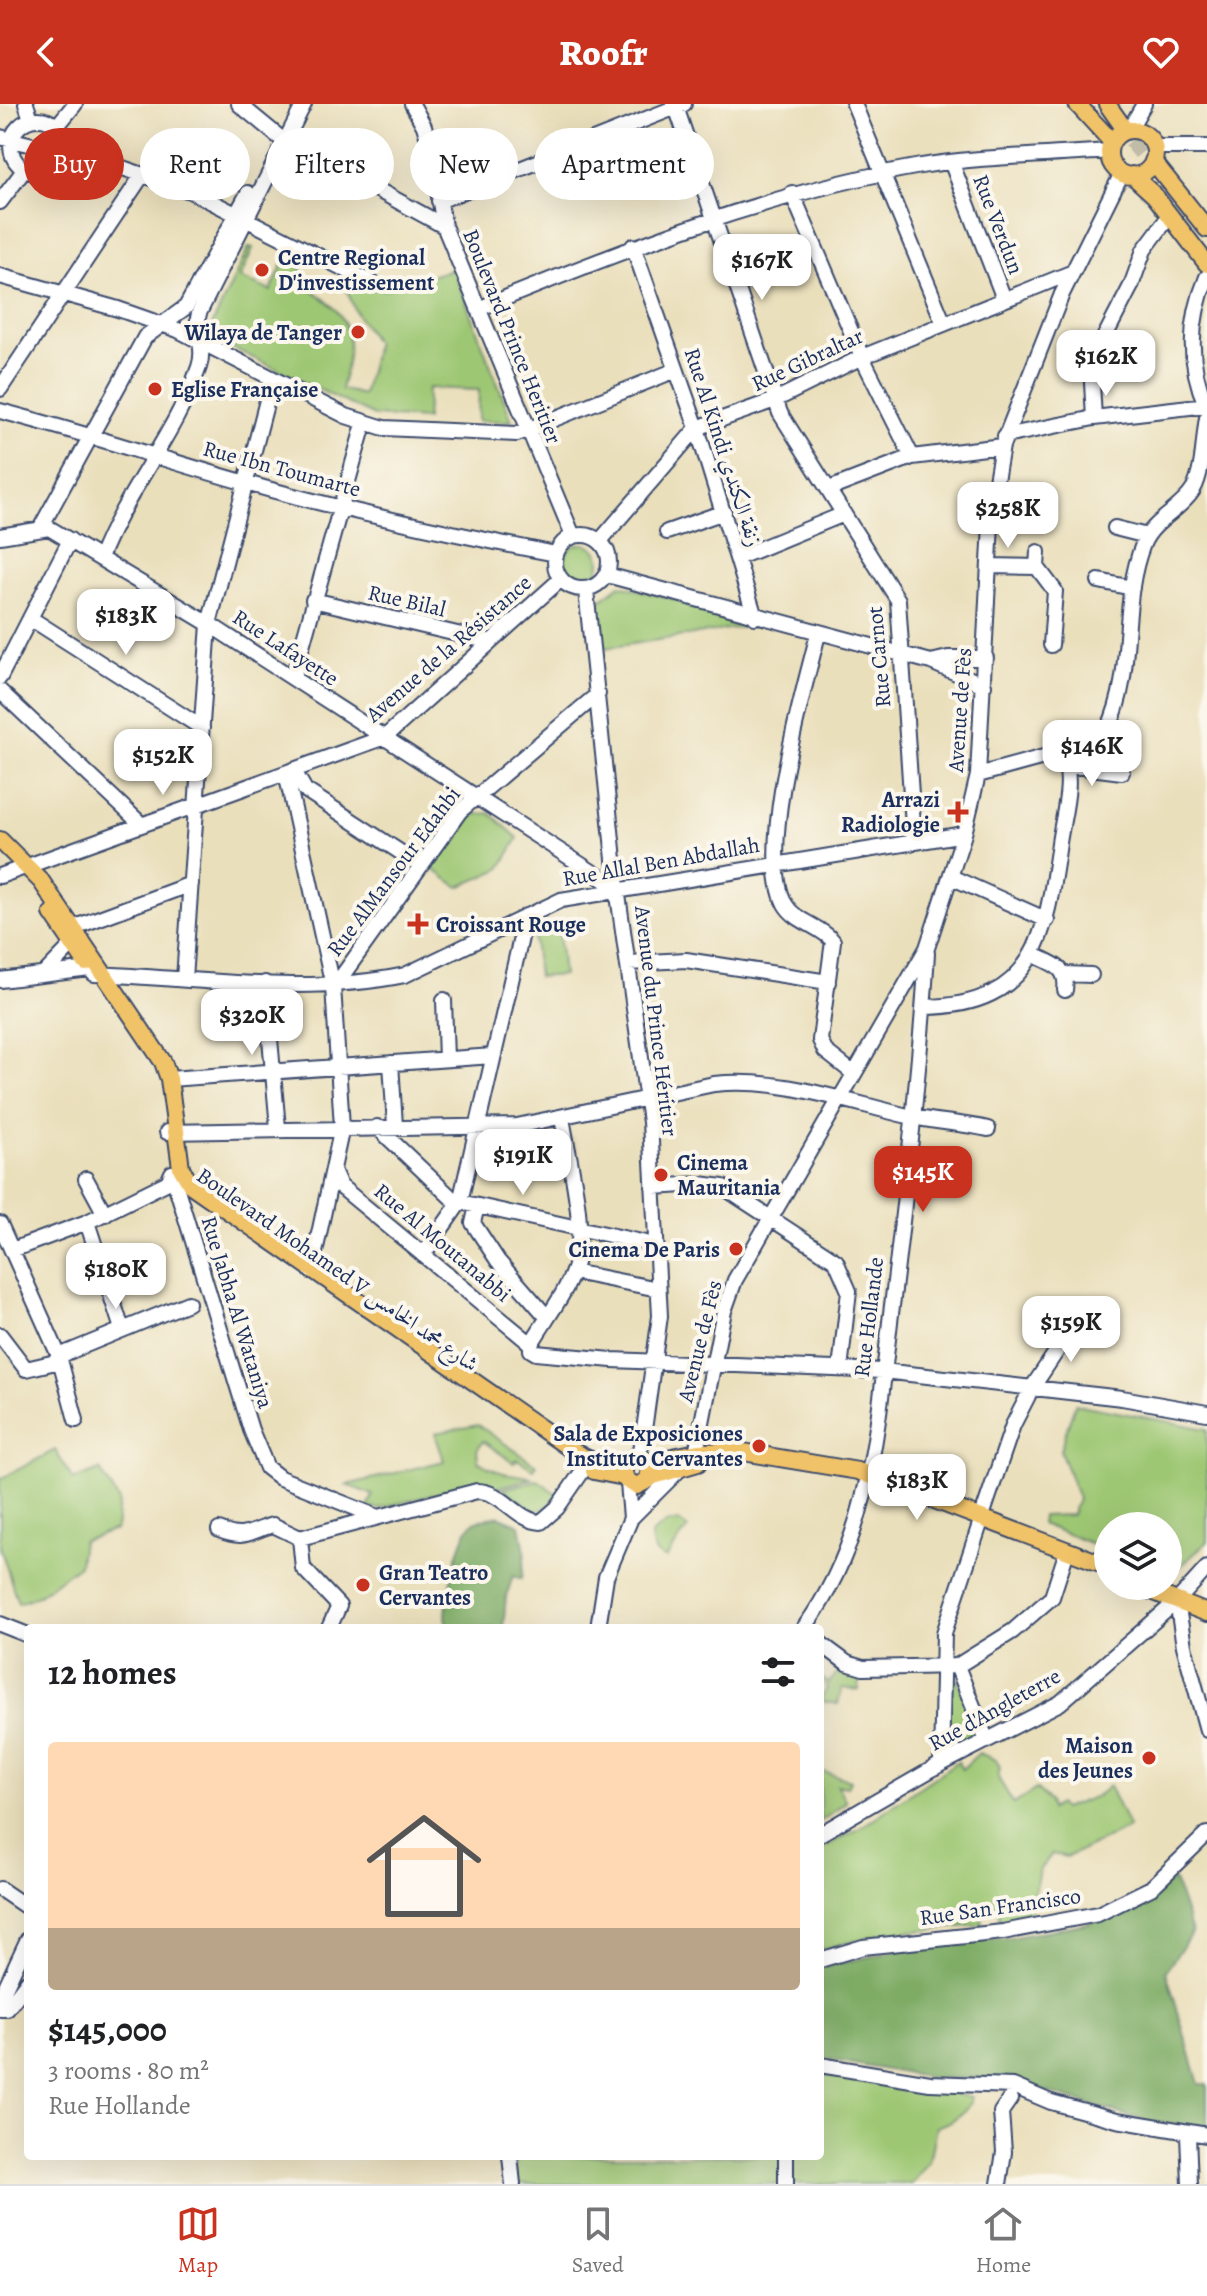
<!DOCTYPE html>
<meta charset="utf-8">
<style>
body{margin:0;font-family:Alegreya,Amiri,serif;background:#f2f2f2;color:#202124;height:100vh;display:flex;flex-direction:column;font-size:30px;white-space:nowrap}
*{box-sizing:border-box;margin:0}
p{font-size:26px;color:#757577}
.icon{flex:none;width:44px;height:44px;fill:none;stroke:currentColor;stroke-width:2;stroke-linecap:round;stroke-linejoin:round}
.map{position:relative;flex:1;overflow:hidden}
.drawer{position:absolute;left:24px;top:1520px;width:800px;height:536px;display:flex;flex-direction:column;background:#fff;border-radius:8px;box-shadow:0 8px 32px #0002}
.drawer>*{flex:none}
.banner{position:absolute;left:24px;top:24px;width:800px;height:72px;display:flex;gap:16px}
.fabs{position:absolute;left:1094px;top:1408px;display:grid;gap:16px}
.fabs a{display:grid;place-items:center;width:88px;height:88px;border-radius:50%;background:#fff;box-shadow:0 8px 32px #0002;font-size:40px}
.price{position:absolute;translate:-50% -68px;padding:0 18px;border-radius:16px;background:#fff;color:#222;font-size:26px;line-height:52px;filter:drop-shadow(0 2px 4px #0008)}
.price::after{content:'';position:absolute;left:50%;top:48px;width:24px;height:18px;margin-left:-12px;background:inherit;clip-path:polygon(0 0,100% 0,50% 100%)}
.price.on{background:#c8321e;color:#fff}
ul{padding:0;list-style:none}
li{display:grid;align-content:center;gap:16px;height:424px;padding:0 24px}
li span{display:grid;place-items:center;height:248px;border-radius:8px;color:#555}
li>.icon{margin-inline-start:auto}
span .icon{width:144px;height:144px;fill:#fffc;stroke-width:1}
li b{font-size:34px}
h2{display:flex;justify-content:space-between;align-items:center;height:96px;padding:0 24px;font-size:34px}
.tag{padding:0 28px;border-radius:36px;background:#fff;box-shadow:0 8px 32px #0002;font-size:28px;line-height:72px}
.tag.on{background:#c8321e;color:#fff}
header{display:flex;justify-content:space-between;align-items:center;height:104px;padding:0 24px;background:#c8321e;color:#fff;font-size:36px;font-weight:800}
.tabs{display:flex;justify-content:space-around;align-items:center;height:112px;border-top:2px solid #e0e0e0;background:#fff;font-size:22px;color:#757577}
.tabs a{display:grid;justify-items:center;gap:4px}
.tabs .on{color:#c8321e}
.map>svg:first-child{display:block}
</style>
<header><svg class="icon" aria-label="back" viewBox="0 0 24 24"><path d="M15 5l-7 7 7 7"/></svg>Roofr<svg class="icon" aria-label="heart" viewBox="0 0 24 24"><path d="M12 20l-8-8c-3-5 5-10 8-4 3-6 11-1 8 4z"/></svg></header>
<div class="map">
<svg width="1207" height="2080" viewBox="0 0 1207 2080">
<rect width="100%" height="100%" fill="#fbf7ec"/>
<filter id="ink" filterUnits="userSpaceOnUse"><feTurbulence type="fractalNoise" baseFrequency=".0125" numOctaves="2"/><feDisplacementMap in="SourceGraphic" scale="16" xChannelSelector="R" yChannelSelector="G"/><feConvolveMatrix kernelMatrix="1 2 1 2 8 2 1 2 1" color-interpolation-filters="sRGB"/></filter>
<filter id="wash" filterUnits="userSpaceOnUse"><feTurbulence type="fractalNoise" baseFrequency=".006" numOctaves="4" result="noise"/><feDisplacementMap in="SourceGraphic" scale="32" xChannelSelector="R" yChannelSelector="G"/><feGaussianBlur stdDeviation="1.8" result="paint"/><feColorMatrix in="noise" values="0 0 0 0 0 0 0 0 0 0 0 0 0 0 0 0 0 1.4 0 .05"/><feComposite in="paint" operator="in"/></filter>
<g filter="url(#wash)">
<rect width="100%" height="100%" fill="#eadfbb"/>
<path fill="#9ec773" stroke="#5c7b68" stroke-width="2" d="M249,143L253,144L240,174L271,187L284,157L303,164L296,175C349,210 358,222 341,285L363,291L376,239L357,211L343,177L347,169L384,186L453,165L512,317H478L479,286L428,284L426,315L374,312L218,237L212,231L213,219Z
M564 458a18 18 0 1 1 36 0a18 18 0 1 1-36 0Z
M620,481L749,515L750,522L606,544L603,541L599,497Z
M490,709L518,734L500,765L459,783L431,764L470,711Z
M558,821L563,871L538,873L533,824Z
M1075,1300L1207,1325V1438L1171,1471L1168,1422H1108V1446L1041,1420L1042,1412L1072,1411L1078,1395L1060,1346Z
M478,1321L536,1361L533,1365L517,1355L514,1359L483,1337L477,1346L478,1357C500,1372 512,1369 533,1374L496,1384L471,1380L379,1405L368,1404L373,1391L347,1381L444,1357L435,1329Z
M55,1346L73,1376L100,1366L119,1397L116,1426L82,1437L79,1461L39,1491L18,1499L0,1443V1375Z
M538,1376L557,1390L549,1402L537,1408L503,1385Z
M680,1418L688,1424L666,1454C654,1452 651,1440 651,1430L666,1419Z
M820,1543L861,1566L859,1586L842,1584L838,1600L820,1597L827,1584L820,1573L829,1579L838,1568L820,1553Z
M953,1567L980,1629L941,1660L947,1570Z
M979,1649L996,1656L1000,1663L998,1674L1014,1700L1036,1685L1049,1697L1051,1705L1058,1700L1063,1705L1099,1691L1109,1682L1129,1724L1067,1753L1052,1750L1039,1766L1029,1814L1000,1819L998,1801L981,1800L982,1821L880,1830L820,1846V1745L857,1726L958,1657L962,1665Z
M820,1667L850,1676L847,1683L837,1681L846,1698L820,1718Z
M820,1970L972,1993C968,2009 951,2018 936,2023L929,2058L912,2080H517L515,2052H820Z"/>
<path fill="#7eac65" stroke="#4c6e62" stroke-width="2" d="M498,1412L520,1421L525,1447L522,1475L513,1472L506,1493L503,1524H447C442,1505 458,1433 473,1419C480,1414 490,1414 498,1412Z
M1174,1776L1192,1828L1166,1867L1199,1980H1207V2023L1148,2018L1003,1975L931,1974L820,1954V1864L934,1838L1004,1835L1088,1819L1121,1808Z"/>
</g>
<g filter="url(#ink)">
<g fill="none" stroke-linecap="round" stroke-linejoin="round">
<path stroke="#c1bca8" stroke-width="16" stroke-dasharray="16 8" stroke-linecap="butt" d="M1116,18L1159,71"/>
<g stroke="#3a496c" stroke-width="18">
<path id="minor" d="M26,0L31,15
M239,0L279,33
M412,0L424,22L431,45L444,122L573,432
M675,0L780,309L898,496L914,736
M854,0L944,220
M11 42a27 27 0 1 1 54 0a27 27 0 1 1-54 0Z
M57,22L75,0
M1129,26L1144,0
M0,33L111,60L190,87L374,180
M286,36L444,122
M1154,43H1207
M952,60L1004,195
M792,89L862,253L912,353
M439,97L684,0
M0,98L25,65
M633,142L697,324L755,513
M0,172L118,205L178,226L346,312L384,324L517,330L676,266
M478,205C623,146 766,89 921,62C982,52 1047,52 1109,47
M0,285L143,70
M1206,301C1187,258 1189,216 1207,173
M0,307C83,328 164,356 246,379C348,408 452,430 556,450
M1094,314L1092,279L1102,238L1131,182L1144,146L1170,111
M1005,332L1094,314L1207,301
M829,385L912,353L1002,342
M41,423L145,233L186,203L248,89
M1115,424L1147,432
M667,428L724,408
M555 458a27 27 0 1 1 54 0a27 27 0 1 1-54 0Z
M0,432L49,424L209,520L617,784
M600,437L697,324L775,296L862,253L1073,168
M1038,448L1037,463L1055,487L1051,541
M100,454C126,387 175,331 199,263C206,243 194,228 199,209L304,0
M737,454L844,410
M989,462L1037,463
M607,471L931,558L984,581
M1099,477L1132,484
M586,486L617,784L650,1018L660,1212L642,1340L636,1354
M313,496L491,538
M30,514L202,624
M818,530C803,590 757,746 785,800C795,818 821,822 833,837L820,936L825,947L853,969
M931,558L948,554H986
M0,573L70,436
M293,574L364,320
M0,587L142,721
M1067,661L1122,668
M294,667L305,686L420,761
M286,669L333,882L342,1023L311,1167
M978,671L1062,648L1108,625C1136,566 1119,501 1143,440C1153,416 1180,407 1193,386C1204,366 1203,335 1207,314
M0,772L385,633L561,475
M951,773L1047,816
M75,823L191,780
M1034,851C1053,860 1068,863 1065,886
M628,859L686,856L828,878
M44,870L72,841
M94,870C197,874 304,892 405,871L561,796L964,730
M1066,870L1091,871
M184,875L209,520L272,277
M0,876L90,865
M265,879L278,1024
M337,879L460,707L598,590
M444,896L446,955
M926,903C1037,901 1046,830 1059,739C1063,710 1075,676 1062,648
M391,959L395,1022
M169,975L493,952
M562,1013C568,1055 589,1126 574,1165C565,1191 545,1216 531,1240V1246L536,1249L612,1256L883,1267L1122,1294L1207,1309
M377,1023L458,1100
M167,1028L517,1022L714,980C780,973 844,997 908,1012C934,1018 962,1019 988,1025
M333,1066L340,1082L531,1240
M172,1069L251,1326L267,1364L280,1374L378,1413
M86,1075L105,1110
M653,1083L700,1080L723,1083L836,1157L849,1187L840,1265
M460,1098L655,1141
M477,1102L473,1119L498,1157L547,1213
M87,1118L122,1225
M0,1120L59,1252L76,1316
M12,1146L87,1118L168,1078L172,1069
M423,1151L460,1098L526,812
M573,1168L658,1185
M0,1231L26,1265L60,1257
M59,1252L188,1199
M696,1349L724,1207L735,1176L927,844L964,730L978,671L992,400L1002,342L1062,190L1122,69
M982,1412L1013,1321L1032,1284L1078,1215
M631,1414L679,1366
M219,1426C246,1437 249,1427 273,1421L300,1434
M300,1434L477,1387C503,1387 517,1417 541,1418L557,1404L586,1362
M300,1434L303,1464L339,1502L329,1524
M1177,1497L1184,1542L1207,1626
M0,1520L28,1531
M598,1524L606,1473L631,1414L628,1379
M804,1524C875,1428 878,1308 893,1194C907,1079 920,964 927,849
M820,1539L847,1559L863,1564L957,1562L1013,1527L1052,1493L1065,1453
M957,1562L987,1637
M941,1660L944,1529L980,1420
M820,1730L941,1660L1060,1599L1177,1497L1207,1464
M0,1785L28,1804
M820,1856L863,1843L1003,1828L1098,1810L1151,1784L1207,1730
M0,1895L28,1835
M0,1905H7L28,1877
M820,1961L930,1979L1013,1982L1051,1998L1117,2016L1207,2031
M1188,2030L1190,2080
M510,2052L513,2080
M786,2052V2080
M999,2080L1004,2048L1001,2008L1010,1995"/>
</g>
<g stroke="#3a496c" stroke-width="20">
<path id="major" d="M1077,0L1112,38
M1107,0L1126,27
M1109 49a23 23 0 1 1 46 0a23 23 0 1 1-46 0Z
M1153,57L1207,125
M1132,71L1154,91L1207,160
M0,736L41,777L163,958L169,975L181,1064L191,1081L578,1350C601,1363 612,1361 636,1354L647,1358L698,1348L737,1347L858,1367L1108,1462
M52,809L86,859
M623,1364L626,1376L637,1382L648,1376L650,1363
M594,1367L624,1373
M650,1373L698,1359
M1139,1482L1207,1509"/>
</g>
<use href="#minor" stroke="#fff" stroke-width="14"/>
<use href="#major" stroke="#f1c369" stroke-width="16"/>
</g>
</g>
<g fill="#c8321e" stroke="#fbf7ec" stroke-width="3">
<circle cx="262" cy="166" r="8"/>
<circle cx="358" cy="228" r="8"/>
<circle cx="155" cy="285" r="8"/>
<path d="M954 696h8v8h8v8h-8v8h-8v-8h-8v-8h8z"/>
<path d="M414 808h8v8h8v8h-8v8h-8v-8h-8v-8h8z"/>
<circle cx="661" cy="1071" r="8"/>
<circle cx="736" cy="1145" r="8"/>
<circle cx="759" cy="1342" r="8"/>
<circle cx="363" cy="1481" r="8"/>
<circle cx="1149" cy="1654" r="8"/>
</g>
<g text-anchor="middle" stroke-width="8" stroke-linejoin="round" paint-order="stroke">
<g font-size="22" fill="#1b2f5e" stroke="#fbf7ec">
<text transform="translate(999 120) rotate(69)" y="8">Rue Verdun</text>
<text transform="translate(513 232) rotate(68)" y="8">Boulevard Prince Heritier</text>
<text transform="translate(807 255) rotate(-25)" y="8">Rue Gibraltar</text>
<text transform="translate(724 343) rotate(72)" y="8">Rue Al Kindi زنقة الكندي</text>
<text transform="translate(282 364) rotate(15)" y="8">Rue Ibn Toumarte</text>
<text transform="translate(407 496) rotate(13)" y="8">Rue Bilal</text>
<text transform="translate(286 543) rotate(33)" y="8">Rue Lafayette</text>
<text transform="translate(448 544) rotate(-41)" y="8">Avenue de la Résistance</text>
<text transform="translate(878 553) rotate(-95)" y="8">Rue Carnot</text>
<text transform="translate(959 606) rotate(-86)" y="8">Avenue de Fès</text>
<text transform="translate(661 757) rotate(-10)" y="8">Rue Allal Ben Abdallah</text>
<text transform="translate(393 767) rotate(-53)" y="8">Rue AlMansour Edahbi</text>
<text transform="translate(657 917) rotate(83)" y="8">Avenue du Prince Héritier</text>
<text transform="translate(443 1138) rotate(40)" y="8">Rue Al Moutanabbi</text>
<text transform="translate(338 1165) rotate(35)" y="8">Boulevard Mohamed V شارع محمد الخامس</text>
<text transform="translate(238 1208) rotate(73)" y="8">Rue Jabha Al Wataniya</text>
<text transform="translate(868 1213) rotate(-83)" y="8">Rue Hollande</text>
<text transform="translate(699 1237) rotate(-76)" y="8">Avenue de Fès</text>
<text transform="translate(994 1605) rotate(-29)" y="8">Rue d'Angleterre</text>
<text transform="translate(1000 1802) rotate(-8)" y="8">Rue San Francisco</text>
</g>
<g font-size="22" font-weight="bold" fill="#1b2f5e" stroke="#fbf7ec" text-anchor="start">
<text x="278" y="161">Centre Regional<tspan x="278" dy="25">D'investissement</tspan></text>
<text x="342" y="236" text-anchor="end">Wilaya de Tanger</text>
<text x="171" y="293">Eglise Française</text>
<text x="940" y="703" text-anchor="end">Arrazi<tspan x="940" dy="25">Radiologie</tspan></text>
<text x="436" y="828">Croissant Rouge</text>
<text x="677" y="1066">Cinema<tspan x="677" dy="25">Mauritania</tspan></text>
<text x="720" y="1153" text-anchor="end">Cinema De Paris</text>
<text x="743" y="1337" text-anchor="end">Sala de Exposiciones<tspan x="743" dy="25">Instituto Cervantes</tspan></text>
<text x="379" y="1476">Gran Teatro<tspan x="379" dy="25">Cervantes</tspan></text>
<text x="1133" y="1649" text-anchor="end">Maison<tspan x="1133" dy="25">des Jeunes</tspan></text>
</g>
</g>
</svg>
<div class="fabs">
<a><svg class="icon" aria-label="layers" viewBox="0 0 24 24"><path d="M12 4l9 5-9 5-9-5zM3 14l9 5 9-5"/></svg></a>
</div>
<b class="price" style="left:762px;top:198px">$167K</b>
<b class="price" style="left:1106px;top:294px">$162K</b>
<b class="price" style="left:1008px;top:446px">$258K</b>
<b class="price" style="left:126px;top:553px">$183K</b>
<b class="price" style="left:1092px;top:684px">$146K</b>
<b class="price" style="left:163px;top:693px">$152K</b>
<b class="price" style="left:252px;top:953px">$320K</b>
<b class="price" style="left:523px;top:1093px">$191K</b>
<b class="price on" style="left:923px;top:1110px">$145K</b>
<b class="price" style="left:116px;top:1207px">$180K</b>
<b class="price" style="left:1071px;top:1260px">$159K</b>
<b class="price" style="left:917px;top:1418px">$183K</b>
<div class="banner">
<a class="tag on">Buy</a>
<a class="tag">Rent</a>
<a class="tag">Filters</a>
<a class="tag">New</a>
<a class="tag">Apartment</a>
</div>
<section class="drawer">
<h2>12 homes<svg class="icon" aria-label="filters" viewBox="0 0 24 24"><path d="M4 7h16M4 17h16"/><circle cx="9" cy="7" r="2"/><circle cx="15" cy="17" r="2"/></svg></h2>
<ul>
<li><span style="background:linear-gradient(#ffd9b3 75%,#b9a48a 0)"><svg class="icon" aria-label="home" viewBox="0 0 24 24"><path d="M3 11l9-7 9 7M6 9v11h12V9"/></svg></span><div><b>$145,000</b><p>3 rooms · 80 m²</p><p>Rue Hollande</p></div></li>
</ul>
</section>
</div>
<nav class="tabs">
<a class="on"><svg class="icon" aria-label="map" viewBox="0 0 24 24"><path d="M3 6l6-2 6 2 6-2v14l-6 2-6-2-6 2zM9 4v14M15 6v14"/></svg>Map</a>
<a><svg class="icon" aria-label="saved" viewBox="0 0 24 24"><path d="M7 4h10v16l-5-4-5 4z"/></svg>Saved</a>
<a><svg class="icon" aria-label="home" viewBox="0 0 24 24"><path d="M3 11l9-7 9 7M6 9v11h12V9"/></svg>Home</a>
</nav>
